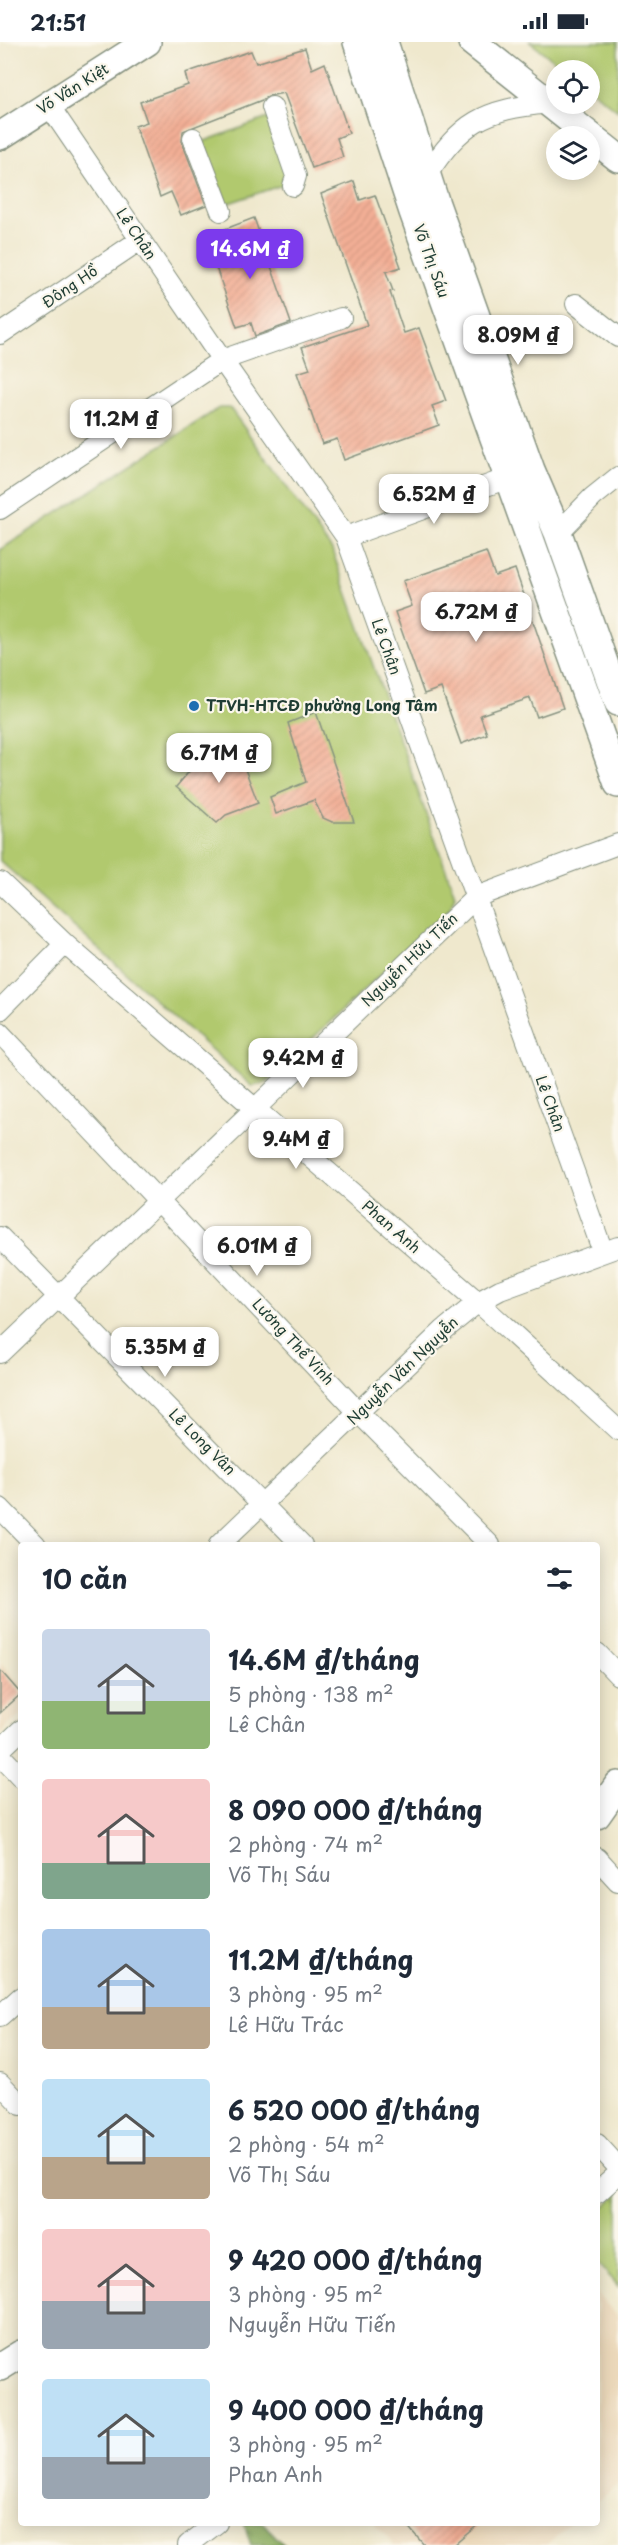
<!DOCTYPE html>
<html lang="vi">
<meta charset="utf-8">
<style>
body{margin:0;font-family:"Playpen Sans",sans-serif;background:#f6f6f7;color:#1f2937;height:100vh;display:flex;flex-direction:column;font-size:22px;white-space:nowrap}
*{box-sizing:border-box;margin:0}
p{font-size:20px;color:#747a83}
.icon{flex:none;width:33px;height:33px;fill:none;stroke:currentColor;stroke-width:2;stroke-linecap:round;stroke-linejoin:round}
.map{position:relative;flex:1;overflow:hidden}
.drawer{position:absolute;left:18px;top:1500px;width:582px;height:984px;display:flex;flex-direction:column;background:#fff;border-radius:6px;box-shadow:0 3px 15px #0003}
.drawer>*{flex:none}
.buttons{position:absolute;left:546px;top:18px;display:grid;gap:12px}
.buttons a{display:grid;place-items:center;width:54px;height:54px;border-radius:50%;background:#fff;box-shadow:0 3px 15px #0003;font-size:30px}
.price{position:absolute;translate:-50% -51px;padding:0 14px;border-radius:12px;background:#fff;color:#222;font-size:20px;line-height:39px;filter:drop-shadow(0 2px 3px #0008)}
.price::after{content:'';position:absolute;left:50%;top:36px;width:18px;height:14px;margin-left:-9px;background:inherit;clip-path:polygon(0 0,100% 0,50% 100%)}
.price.active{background:#7c3aed;color:#fff}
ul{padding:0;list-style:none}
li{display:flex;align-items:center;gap:18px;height:150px;padding:0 24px}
li span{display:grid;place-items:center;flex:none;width:168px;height:120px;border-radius:6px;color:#555}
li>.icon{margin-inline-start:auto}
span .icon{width:72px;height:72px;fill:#fffc;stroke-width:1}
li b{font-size:26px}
h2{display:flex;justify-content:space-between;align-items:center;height:72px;padding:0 24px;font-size:26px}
.status{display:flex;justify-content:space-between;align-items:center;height:42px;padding:0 30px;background:#fff;direction:ltr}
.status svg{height:16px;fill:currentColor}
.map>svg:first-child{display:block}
</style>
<div class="status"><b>21:51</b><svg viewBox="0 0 49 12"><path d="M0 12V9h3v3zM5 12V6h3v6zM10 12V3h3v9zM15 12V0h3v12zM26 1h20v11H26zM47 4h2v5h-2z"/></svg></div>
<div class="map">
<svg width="618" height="2503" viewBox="0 0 618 2503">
<defs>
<pattern id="forest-crowns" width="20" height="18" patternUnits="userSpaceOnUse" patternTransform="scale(1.5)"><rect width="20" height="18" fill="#8cad61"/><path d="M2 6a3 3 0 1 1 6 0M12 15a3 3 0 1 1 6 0" fill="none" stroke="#728e51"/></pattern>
<pattern id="building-hatch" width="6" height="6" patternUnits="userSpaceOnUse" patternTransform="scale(1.5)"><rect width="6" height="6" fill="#f3af95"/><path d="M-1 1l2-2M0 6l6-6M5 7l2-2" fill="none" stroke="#d09781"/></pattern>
</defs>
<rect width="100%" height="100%" fill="#fbf7ec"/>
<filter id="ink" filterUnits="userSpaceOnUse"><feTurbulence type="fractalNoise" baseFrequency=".0167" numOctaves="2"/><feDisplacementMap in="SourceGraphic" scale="12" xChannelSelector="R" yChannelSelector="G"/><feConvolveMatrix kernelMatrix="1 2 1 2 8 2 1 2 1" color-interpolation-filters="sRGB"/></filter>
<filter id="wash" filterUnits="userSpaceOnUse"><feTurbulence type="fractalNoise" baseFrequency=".008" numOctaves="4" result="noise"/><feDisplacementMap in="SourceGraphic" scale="24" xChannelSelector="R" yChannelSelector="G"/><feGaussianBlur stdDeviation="1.35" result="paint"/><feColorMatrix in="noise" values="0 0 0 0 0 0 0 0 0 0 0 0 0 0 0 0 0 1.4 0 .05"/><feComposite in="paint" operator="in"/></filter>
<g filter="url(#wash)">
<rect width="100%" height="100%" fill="#efe8cd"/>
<path fill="#ebd8ba" d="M0,1620L21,1643V1672L0,1691Z
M597,2251L618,2275V2442L597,2460Z
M374,2481H572L546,2503H394Z"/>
<path fill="#b1c96e" stroke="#688351" stroke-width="1.5" d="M530,0H618V69L590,47V28H566Z
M268,76L291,140L226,162L202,100Z
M219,366H230L332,508L455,853L449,868L264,1042L252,1044L0,819V508Z
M618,2152V2245L597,2219V2171Z"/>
<path fill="url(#forest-crowns)" stroke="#56754a" stroke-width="1.5" d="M244,2481H263L284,2503H251Z"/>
<g id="blocks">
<path fill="url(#building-hatch)" d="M305,6L312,27L325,21L349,91L337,96L343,115L312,126L284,51L268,54L262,58L183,89L182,100L206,163L181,173L171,150L160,155L135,84L147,80L140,60L188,43L185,31L251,9L256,21Z
M354,139L360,158L375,153L401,225L386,230L393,249L390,250L404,291L419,286L446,359L432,364L439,383L344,418L337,397L322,402L297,331L310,327L302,305L367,283L321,152Z
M254,176L291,281L255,294L251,281L237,285L213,217L228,212L220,189Z
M486,510L495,534L515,527L563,666L537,675L530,656L480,673L487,692L461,702L441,646L424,652L395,570L412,564L403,539Z
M316,670L354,780H332L323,776L314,758L276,772L270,755L306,740L288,681Z
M235,701L258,761L226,773L217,781L176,745L203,713Z
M0,1628L21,1652L0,1671Z
M405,2481H480L454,2503H424Z"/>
</g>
</g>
<g filter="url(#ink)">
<use href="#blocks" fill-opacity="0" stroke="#879280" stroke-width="1.5"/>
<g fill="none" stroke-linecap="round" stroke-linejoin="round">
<g stroke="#879280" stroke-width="22">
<path id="street" d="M48,62L222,318L346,495L603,1210
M272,65L296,134L293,144
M193,96L221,169
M426,134C462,79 483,68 548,61
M576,262L618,295
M0,292L140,198
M0,467L222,318L341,276
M558,491L593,455L618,435
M346,495L508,436
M0,840L65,902L478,1260L618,1388
M0,968L65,902
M0,991L359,1371L490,1503
M0,1195L302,1503
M0,1311L476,855L618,802
M0,1466L36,1503
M219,1503L444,1288L478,1260L500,1248L618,1205
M597,1611L618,1633
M0,1708L21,1688
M0,1713L21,1735
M597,1816L618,1839
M0,1974L21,1955
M0,2041L21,2063
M597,2102L618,2125
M597,2151L618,2132
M188,2503L217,2481"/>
</g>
<g stroke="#879280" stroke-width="30">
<path id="secondary" d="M357,0L413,170L618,742
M384,0L436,162L531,428L558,491L618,660
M472,0L618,116
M0,94L147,0
M597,1773L618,1743
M0,2325L21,2312"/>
</g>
<use href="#street" stroke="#fff" stroke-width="20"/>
<use href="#secondary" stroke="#fff" stroke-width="27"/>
</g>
</g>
<circle fill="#1f6fb2" stroke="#fbf7ec" stroke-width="2" cx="194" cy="664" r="6"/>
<g text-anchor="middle" stroke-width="4.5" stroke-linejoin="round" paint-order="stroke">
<g font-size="15" fill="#1f3d34" stroke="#fbf7ec">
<text transform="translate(73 47) rotate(-32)" y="5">Võ Văn Kiệt</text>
<text transform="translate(136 192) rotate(56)" y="5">Lê Chân</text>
<text transform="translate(431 219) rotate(70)" y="5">Võ Thị Sáu</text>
<text transform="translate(70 245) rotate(-34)" y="5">Đông Hồ</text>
<text transform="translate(386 605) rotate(70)" y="5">Lê Chân</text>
<text transform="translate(410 918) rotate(-44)" y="5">Nguyễn Hữu Tiến</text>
<text transform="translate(550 1062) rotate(70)" y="5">Lê Chân</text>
<text transform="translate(391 1185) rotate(41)" y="5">Phan Anh</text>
<text transform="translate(293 1300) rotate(47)" y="5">Lương Thế Vinh</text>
<text transform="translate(403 1329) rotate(-44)" y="5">Nguyễn Văn Nguyễn</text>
<text transform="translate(202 1400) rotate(45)" y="5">Lê Long Vân</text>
</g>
<g font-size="15" font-weight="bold" fill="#1f3d34" stroke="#fbf7ec" text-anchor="start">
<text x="206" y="669">TTVH-HTCĐ phường Long Tâm</text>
</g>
</g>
</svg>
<div class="buttons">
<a><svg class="icon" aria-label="locate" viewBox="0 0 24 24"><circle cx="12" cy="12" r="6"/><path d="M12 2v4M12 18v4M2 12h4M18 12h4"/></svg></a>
<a><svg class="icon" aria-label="layers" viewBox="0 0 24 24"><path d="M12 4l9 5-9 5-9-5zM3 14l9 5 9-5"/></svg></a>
</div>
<b class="price active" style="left:250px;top:238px">14.6M ₫</b>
<b class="price" style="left:518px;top:324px">8.09M ₫</b>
<b class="price" style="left:121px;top:408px">11.2M ₫</b>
<b class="price" style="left:434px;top:483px">6.52M ₫</b>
<b class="price" style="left:476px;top:601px">6.72M ₫</b>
<b class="price" style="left:219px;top:742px">6.71M ₫</b>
<b class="price" style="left:303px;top:1047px">9.42M ₫</b>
<b class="price" style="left:296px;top:1128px">9.4M ₫</b>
<b class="price" style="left:257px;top:1235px">6.01M ₫</b>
<b class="price" style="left:165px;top:1336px">5.35M ₫</b>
<section class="drawer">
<h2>10 căn<svg class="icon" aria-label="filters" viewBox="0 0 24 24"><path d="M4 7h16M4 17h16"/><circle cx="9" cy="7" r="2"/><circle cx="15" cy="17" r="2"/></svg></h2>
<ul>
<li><span style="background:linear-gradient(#c9d6e8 60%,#8fb573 0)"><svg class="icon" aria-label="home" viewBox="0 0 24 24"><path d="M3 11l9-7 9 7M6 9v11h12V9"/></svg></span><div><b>14.6M ₫/tháng</b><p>5 phòng · 138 m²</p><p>Lê Chân</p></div></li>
<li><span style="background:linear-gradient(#f6c9c9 70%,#7fa58c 0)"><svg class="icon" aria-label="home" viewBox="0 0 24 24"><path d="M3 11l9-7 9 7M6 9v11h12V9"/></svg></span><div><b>8 090 000 ₫/tháng</b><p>2 phòng · 74 m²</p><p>Võ Thị Sáu</p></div></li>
<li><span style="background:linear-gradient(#a9c7e8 65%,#b9a48a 0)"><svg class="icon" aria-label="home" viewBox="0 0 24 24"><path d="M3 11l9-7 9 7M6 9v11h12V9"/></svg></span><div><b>11.2M ₫/tháng</b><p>3 phòng · 95 m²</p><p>Lê Hữu Trác</p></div></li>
<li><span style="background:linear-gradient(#bfe0f5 65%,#b9a48a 0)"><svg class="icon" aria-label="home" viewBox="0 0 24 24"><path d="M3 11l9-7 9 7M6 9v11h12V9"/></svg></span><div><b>6 520 000 ₫/tháng</b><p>2 phòng · 54 m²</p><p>Võ Thị Sáu</p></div></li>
<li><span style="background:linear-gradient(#f6c9c9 60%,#9aa5b1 0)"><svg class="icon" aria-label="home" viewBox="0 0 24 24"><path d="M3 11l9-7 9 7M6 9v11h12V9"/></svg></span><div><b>9 420 000 ₫/tháng</b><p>3 phòng · 95 m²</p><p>Nguyễn Hữu Tiến</p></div></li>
<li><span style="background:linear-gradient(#bfe0f5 65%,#9aa5b1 0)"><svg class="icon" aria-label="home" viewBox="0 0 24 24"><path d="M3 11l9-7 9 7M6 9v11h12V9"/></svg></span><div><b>9 400 000 ₫/tháng</b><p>3 phòng · 95 m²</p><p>Phan Anh</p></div></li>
</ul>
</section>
</div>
